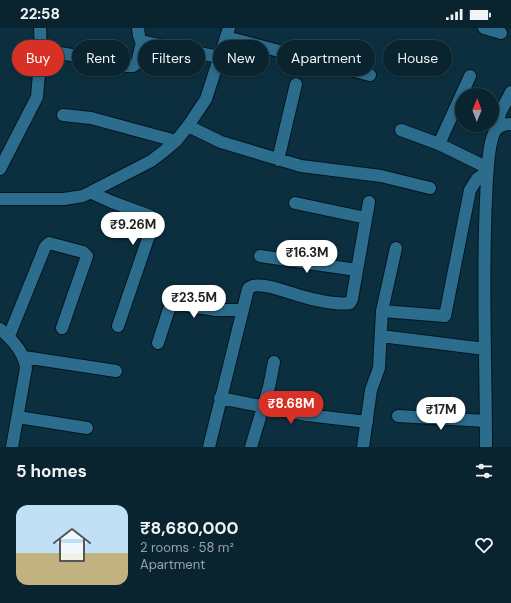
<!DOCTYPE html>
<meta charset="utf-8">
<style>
body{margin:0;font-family:"DM Sans",sans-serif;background:#122b37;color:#f1f3f6;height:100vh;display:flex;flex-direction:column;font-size:15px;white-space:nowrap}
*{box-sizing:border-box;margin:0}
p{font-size:13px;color:#99a4aa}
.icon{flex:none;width:22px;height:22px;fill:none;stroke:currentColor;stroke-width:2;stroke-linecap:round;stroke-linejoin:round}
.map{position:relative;height:419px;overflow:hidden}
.details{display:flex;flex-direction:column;background:#09232f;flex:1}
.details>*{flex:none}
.guide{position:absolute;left:12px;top:12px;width:487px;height:36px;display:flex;gap:8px}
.needle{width:26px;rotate:1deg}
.fabs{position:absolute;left:455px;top:60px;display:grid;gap:8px}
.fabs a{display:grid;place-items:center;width:44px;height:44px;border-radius:50%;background:#09232f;box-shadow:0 2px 6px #0003,0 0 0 1px #29404b;font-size:20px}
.price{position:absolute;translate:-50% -34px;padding:0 9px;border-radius:14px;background:#fff;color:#222;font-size:13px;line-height:26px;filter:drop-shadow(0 1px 2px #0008)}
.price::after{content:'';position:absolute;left:50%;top:24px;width:12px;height:9px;margin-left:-6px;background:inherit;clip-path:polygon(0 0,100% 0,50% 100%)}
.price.active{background:#d93025;color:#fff}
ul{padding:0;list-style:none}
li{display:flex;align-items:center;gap:12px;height:100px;padding:0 16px}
li span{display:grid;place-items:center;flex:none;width:112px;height:80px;border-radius:12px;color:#555}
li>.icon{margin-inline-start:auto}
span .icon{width:48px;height:48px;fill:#fffc;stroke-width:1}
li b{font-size:17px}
h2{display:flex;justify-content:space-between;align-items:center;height:48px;padding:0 16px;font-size:17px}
.tag{padding:0 14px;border-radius:18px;background:#09232f;box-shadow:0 2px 6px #0003,0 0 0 1px #29404b;font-size:14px;line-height:36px}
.tag.active{background:#d93025;color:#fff}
.status{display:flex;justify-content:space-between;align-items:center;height:28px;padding:0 20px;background:#09232f;direction:ltr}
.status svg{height:11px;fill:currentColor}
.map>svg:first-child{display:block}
</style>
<div class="status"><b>22:58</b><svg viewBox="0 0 49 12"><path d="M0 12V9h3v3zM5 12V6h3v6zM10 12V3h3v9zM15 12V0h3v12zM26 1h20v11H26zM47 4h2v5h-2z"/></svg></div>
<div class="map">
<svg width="511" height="419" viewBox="0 0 511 419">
<rect width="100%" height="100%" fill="#0c2f3f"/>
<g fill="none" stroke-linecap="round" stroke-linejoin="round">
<g stroke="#03161f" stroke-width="14">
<path id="minor" d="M138,0L139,8L142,16
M484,0L501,5
M226,9L370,47
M41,22L96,31L126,38H133L137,35L141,18L144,14L219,29
M63,87L91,90L176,113
M188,98L221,114L301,138L381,148L430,160
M497,100L500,85L511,64
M401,102L439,116L488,140
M439,116L470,48
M278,132L296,56
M0,141L37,69L41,22L40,0
M92,165L112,174L150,188L154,193L118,298
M0,171H64L83,168L151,133L163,124L176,113L188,98L206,71L229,0
M295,175L366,190
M260,228L357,242
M382,283L445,288L470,162L477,151L487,144
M0,301C12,311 24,324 26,340L12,419
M9,308L45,219L49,215L83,224L87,228L62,300
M381,308L485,321
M158,315L170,278L172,275L216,282H242
M24,329L116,343
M220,370L307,387L367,394
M398,388L486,393
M18,389L87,400
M209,419L248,261C256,251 289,265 301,268C313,272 337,277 350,275L352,271L369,174
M251,419L269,359L274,334
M363,419L371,362L379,340L382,283L396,220
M486,419C486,337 482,254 486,172C487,155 487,117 495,103C499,97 505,96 511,96"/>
</g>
<use href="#minor" stroke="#2c6c8c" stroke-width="12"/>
</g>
</svg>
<div class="fabs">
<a><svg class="needle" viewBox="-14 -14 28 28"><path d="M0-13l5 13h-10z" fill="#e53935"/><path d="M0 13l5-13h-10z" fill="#99a4aa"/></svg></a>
</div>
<b class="price" style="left:133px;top:218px">₹9.26M</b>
<b class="price" style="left:307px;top:246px">₹16.3M</b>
<b class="price" style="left:194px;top:291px">₹23.5M</b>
<b class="price active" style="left:291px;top:397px">₹8.68M</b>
<b class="price" style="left:441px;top:403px">₹17M</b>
<div class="guide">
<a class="tag active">Buy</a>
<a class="tag">Rent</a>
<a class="tag">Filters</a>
<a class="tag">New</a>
<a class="tag">Apartment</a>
<a class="tag">House</a>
</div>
</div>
<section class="details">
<h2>5 homes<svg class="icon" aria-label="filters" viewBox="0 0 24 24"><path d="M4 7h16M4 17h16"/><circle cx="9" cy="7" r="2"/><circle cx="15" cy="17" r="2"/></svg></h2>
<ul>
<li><span style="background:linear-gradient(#bfe0f5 60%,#c2b280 0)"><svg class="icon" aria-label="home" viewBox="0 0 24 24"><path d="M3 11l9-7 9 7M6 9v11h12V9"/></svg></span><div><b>₹8,680,000</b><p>2 rooms · 58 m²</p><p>Apartment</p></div><svg class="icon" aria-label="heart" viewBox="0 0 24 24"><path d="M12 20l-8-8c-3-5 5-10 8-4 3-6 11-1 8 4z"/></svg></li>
</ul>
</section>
